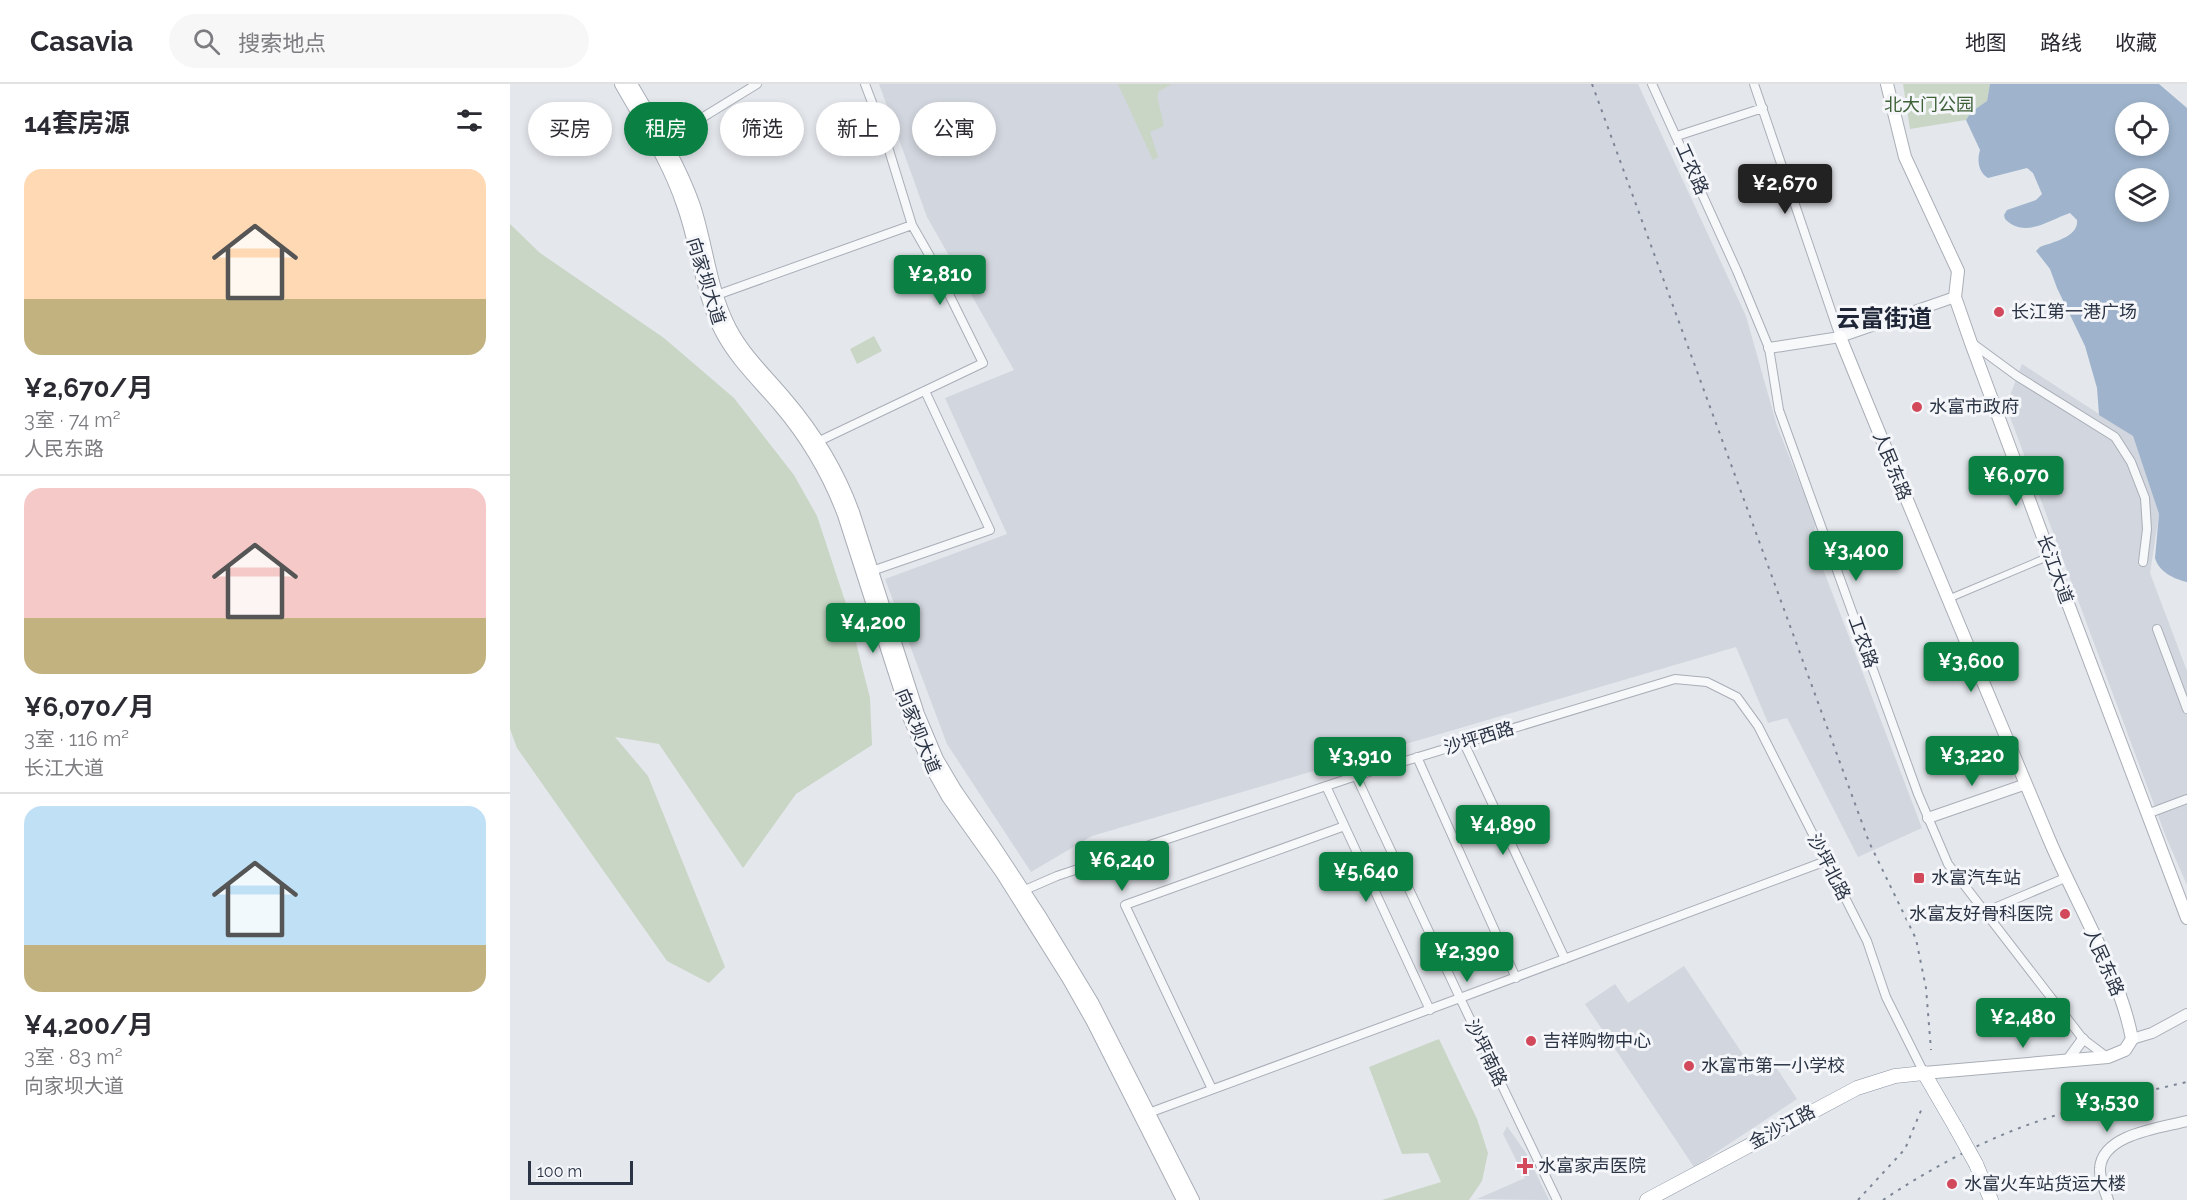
<!DOCTYPE html>
<html lang="zh">
<meta charset="utf-8">
<style>
body{margin:0;font-family:Raleway,"Noto Sans SC",sans-serif;background:#f7f7f7;color:#2b2b33;height:100vh;display:flex;flex-direction:column;font-size:22px;white-space:nowrap}
*{box-sizing:border-box;margin:0}
p{font-size:20px;color:#7c7c81}
.icon{flex:none;width:33px;height:33px;fill:none;stroke:currentColor;stroke-width:2;stroke-linecap:round;stroke-linejoin:round}
.map{position:relative;flex:1;overflow:hidden}
.side{display:flex;flex-direction:column;background:#fff;width:510px}
.side>*{flex:none}
.banner{position:absolute;left:18px;top:18px;width:570px;height:54px;display:flex;gap:12px}
.controls{position:absolute;left:1605px;top:18px;display:grid;gap:12px}
.controls a{display:grid;place-items:center;width:54px;height:54px;border-radius:50%;background:#fff;box-shadow:0 3px 9px #0003;font-size:30px}
.scale{position:absolute;left:18px;bottom:15px;width:105px;box-sizing:border-box;padding-left:6px;border:3px solid #2b3445;border-top:0;font-size:16px;line-height:21px;white-space:nowrap;color:#2b3445;-webkit-text-stroke:4px #f4f6f9;paint-order:stroke}
.price{position:absolute;translate:-50% -51px;padding:0 14px;border-radius:6px;background:#0b8043;color:#fff;font-size:20px;line-height:39px;filter:drop-shadow(0 2px 3px #0008)}
.price::after{content:'';position:absolute;left:50%;top:36px;width:18px;height:14px;margin-left:-9px;background:inherit;clip-path:polygon(0 0,100% 0,50% 100%)}
.price.current{background:#222;color:#fff}
ul{padding:0;list-style:none}
li{display:grid;align-content:center;gap:12px;height:318px;padding:0 24px}
li+li{border-top:2px solid #e1e1e2}
li span{display:grid;place-items:center;height:186px;border-radius:18px;color:#555}
li>.icon{margin-inline-start:auto}
span .icon{width:108px;height:108px;fill:#fffc;stroke-width:1}
li b{font-size:26px}
h2{display:flex;justify-content:space-between;align-items:center;height:72px;padding:0 24px;font-size:26px}
.tag{padding:0 21px;border-radius:27px;background:#fff;box-shadow:0 3px 9px #0003;font-size:21px;line-height:54px}
.tag.current{background:#0b8043;color:#fff}
header{display:flex;align-items:center;gap:36px;box-sizing:border-box;height:84px;padding:0 30px;background:#fff;border-bottom:2px solid #e1e1e2}
header strong{font-size:28px}
nav{display:flex;gap:33px;margin-inline-start:auto;font-size:21px}
.search{width:420px;height:54px;background:#f7f7f7;display:flex;align-items:center;gap:15px;box-sizing:border-box;padding:0 21px;border-radius:33px;color:#7c7c81;font-size:22px}
main{display:flex;flex:1;min-height:0}
.map>svg:first-child{display:block}
</style>
<header>
<strong>Casavia</strong>
<div class="search"><svg class="icon" aria-label="search" viewBox="0 0 24 24"><circle cx="10" cy="10" r="6"/><path d="M15 15l6 6"/></svg>搜索地点</div>
<nav><a>地图</a><a>路线</a><a>收藏</a></nav>
</header>
<main>
<section class="side">
<h2>14套房源<svg class="icon" aria-label="filters" viewBox="0 0 24 24"><path d="M4 7h16M4 17h16"/><circle cx="9" cy="7" r="2"/><circle cx="15" cy="17" r="2"/></svg></h2>
<ul>
<li><span style="background:linear-gradient(#ffd9b3 70%,#c2b280 0)"><svg class="icon" aria-label="home" viewBox="0 0 24 24"><path d="M3 11l9-7 9 7M6 9v11h12V9"/></svg></span><div><b>¥2,670/月</b><p>3室 · 74 m²</p><p>人民东路</p></div></li>
<li><span style="background:linear-gradient(#f6c9c9 70%,#c2b280 0)"><svg class="icon" aria-label="home" viewBox="0 0 24 24"><path d="M3 11l9-7 9 7M6 9v11h12V9"/></svg></span><div><b>¥6,070/月</b><p>3室 · 116 m²</p><p>长江大道</p></div></li>
<li><span style="background:linear-gradient(#bfe0f5 75%,#c2b280 0)"><svg class="icon" aria-label="home" viewBox="0 0 24 24"><path d="M3 11l9-7 9 7M6 9v11h12V9"/></svg></span><div><b>¥4,200/月</b><p>3室 · 83 m²</p><p>向家坝大道</p></div></li>
</ul>
</section>
<div class="map">
<svg width="1677" height="1116" viewBox="0 0 1677 1116">
<rect width="100%" height="100%" fill="#e4e7ec"/>
<path fill="#d2d6de" d="M369,0H1128L1236,232L1267,342L1306,440L1302,456L1412,744L1348,773L1277,634L1258,639L1226,563L582,752L521,788L437,660L375,495L497,450L435,314L504,286L417,133Z
M1512,280L1623,352L1649,430L1640,489L1677,587V801L1656,753L1496,322Z
M1174,882L1244,987L1262,977L1287,1015L1184,1083L1075,920L1105,900L1118,919Z
M997,1042L1016,1069L1039,1116L967,1115L1015,1094L993,1050Z"/>
<path fill="#c9d6c5" d="M608,0H662L648,8V16L654,42L640,48L648,73L643,76Z
M1393,0H1480L1477,17L1461,28L1456,36L1400,45Z
M0,140L30,169L154,254L224,314L284,391L307,432L337,523L360,614L362,661L286,710L233,784L149,660L105,653L138,692L215,883L199,899L157,877L7,664L0,645Z
M364,252L372,267L347,280L340,265Z
M929,955L967,1035L978,1069L972,1097L959,1116H872L931,1098L918,1069L892,1070L859,983Z"/>
<path fill="#9fb4cc" fill-rule="evenodd" d="M1480,0H1649L1677,24V498C1664,495 1649,488 1645,474L1649,430L1623,352L1589,331L1587,304L1575,262L1547,204L1540,185L1526,167L1530,163C1543,158 1569,153 1567,136L1560,129C1539,136 1515,155 1495,135L1494,131L1497,126L1526,116L1532,110L1523,89L1517,84L1478,94C1468,88 1467,76 1470,66L1456,36L1461,28L1477,17ZM1616,28H1648V62H1616ZM1616,94H1648V128H1616Z"/>
<g fill="none" stroke-linecap="round" stroke-linejoin="round">
<g stroke="#a9aeb7" stroke-width="8">
<path id="pedestrian" d="M1438,515L1540,472"/>
</g>
<g stroke="#a9aeb7" stroke-width="10">
<path id="minor" d="M1142,0L1227,187L1259,264L1269,326L1408,710L1438,780L1573,955L1597,973
M1244,0L1330,253
M1167,52L1253,24
M151,59L247,0
M204,212L402,141
M1462,259L1507,292L1605,353L1621,378L1635,414L1637,445L1633,478
M303,360L473,279L422,176L402,141L374,50L355,0
M359,488L480,446L415,307
M1647,545L1677,625
M954,659L1055,875
M907,673L1006,894
M846,692L950,914L1047,1116
M816,702L920,926
M1637,730L1677,715
M508,809L547,792L846,692L1165,595L1197,598L1227,613L1248,642L1357,857L1376,913L1414,989
M1475,828L1555,794
M702,1005L615,821L832,743
M636,1030L950,914L1316,777"/>
</g>
<g stroke="#a9aeb7" stroke-width="12">
<path id="tertiary" d="M1259,264L1330,253L1445,213
M1418,734L1516,700
M1622,955L1642,949L1677,930
M1557,977L1573,955
M1598,1116C1595,1107 1589,1093 1590,1084C1593,1050 1650,1044 1677,1037"/>
</g>
<g stroke="#a9aeb7" stroke-width="14">
<path id="secondary" d="M111,0C133,39 159,78 173,121C188,162 191,208 211,247C226,276 249,297 270,322C298,355 319,391 334,431L399,633L419,679L438,713L492,789L558,894L583,938L673,1116
M121,0C144,39 169,79 184,122C197,162 200,206 220,244C234,271 256,291 276,315C305,349 328,387 343,428L408,630L427,675L446,707L484,762L530,832L582,918L683,1116
M1377,0L1395,73L1448,187L1445,213L1461,259L1540,472L1677,834
M1330,253C1398,421 1469,588 1539,755C1565,817 1610,890 1622,955L1615,966L1598,973L1414,989"/>
</g>
<g stroke="#8b94a3" stroke-width="15">
<path id="trunk" d="M1466,1080L1481,1116
M1137,1116L1347,1004L1385,992L1414,989L1446,1044"/>
</g>
<use href="#pedestrian" stroke="#f7f8fa" stroke-width="6"/>
<use href="#minor" stroke="#f7f8fa" stroke-width="8"/>
<use href="#tertiary" stroke="#f7f8fa" stroke-width="10"/>
<use href="#secondary" stroke="#fff" stroke-width="12"/>
<use href="#trunk" stroke="#fff" stroke-width="14"/>
<path stroke="#7d8696" stroke-width="2" stroke-dasharray="3 6" stroke-linecap="butt" d="M1082,0L1359,758L1406,855L1416,904L1421,966
M1348,1116L1395,1065L1412,1024
M1373,1116C1420,1085 1469,1058 1523,1039C1573,1021 1625,1010 1677,998"/>
<g stroke="#8b94a3" stroke-width="15" stroke-linecap="butt">
<path id="trunk-bridge" d="M1446,1044L1466,1080"/>
</g>
<use href="#trunk-bridge" stroke="#fff" stroke-width="14"/>
</g>
<g fill="#d1495b" stroke="#f4f6f9" stroke-width="2">
<circle cx="1489" cy="228" r="6"/>
<circle cx="1407" cy="323" r="6"/>
<rect x="1403" y="788" width="12" height="12" rx="3"/>
<circle cx="1555" cy="830" r="6"/>
<circle cx="1021" cy="957" r="6"/>
<circle cx="1179" cy="982" r="6"/>
<path d="M1012 1073h6v6h6v6h-6v6h-6v-6h-6v-6h6z"/>
<circle cx="1442" cy="1100" r="6"/>
</g>
<g text-anchor="middle" stroke-width="6" stroke-linejoin="round" paint-order="stroke">
<g font-size="18" fill="#3f6138" stroke="#f4f6f9">
<text x="1419" y="27">北大门公园</text>
</g>
<g font-size="18" fill="#2b3445" stroke="#f4f6f9">
<text transform="translate(1182 85) rotate(66)" y="6">工农路</text>
<text transform="translate(196 197) rotate(73)" y="6">向家坝大道</text>
<text transform="translate(1382 382) rotate(68)" y="6">人民东路</text>
<text transform="translate(1545 485) rotate(70)" y="6">长江大道</text>
<text transform="translate(1353 558) rotate(70)" y="6">工农路</text>
<text transform="translate(408 647) rotate(68)" y="6">向家坝大道</text>
<text transform="translate(969 654) rotate(-17)" y="6">沙坪西路</text>
<text transform="translate(1319 783) rotate(63)" y="6">沙坪北路</text>
<text transform="translate(1594 878) rotate(66)" y="6">人民东路</text>
<text transform="translate(976 969) rotate(64)" y="6">沙坪南路</text>
<text transform="translate(1272 1043) rotate(-28)" y="6">金沙江路</text>
</g>
<g font-size="18" fill="#2b3445" stroke="#f4f6f9" text-anchor="start">
<text x="1501" y="234">长江第一港广场</text>
<text x="1419" y="329">水富市政府</text>
<text x="1421" y="800">水富汽车站</text>
<text x="1543" y="836" text-anchor="end">水富友好骨科医院</text>
<text x="1033" y="963">吉祥购物中心</text>
<text x="1191" y="988">水富市第一小学校</text>
<text x="1028" y="1088">水富家声医院</text>
<text x="1454" y="1106">水富火车站货运大楼</text>
</g>
<g font-size="24" font-weight="bold" fill="#1d2536" stroke="#f4f6f9">
<text x="1374" y="243">云富街道</text>
</g>
</g>
</svg>
<div class="controls">
<a><svg class="icon" aria-label="locate" viewBox="0 0 24 24"><circle cx="12" cy="12" r="6"/><path d="M12 2v4M12 18v4M2 12h4M18 12h4"/></svg></a>
<a><svg class="icon" aria-label="layers" viewBox="0 0 24 24"><path d="M12 4l9 5-9 5-9-5zM3 14l9 5 9-5"/></svg></a>
</div>
<div class="scale">100 m</div>
<b class="price current" style="left:1275px;top:131px">¥2,670</b>
<b class="price" style="left:430px;top:222px">¥2,810</b>
<b class="price" style="left:1506px;top:423px">¥6,070</b>
<b class="price" style="left:1346px;top:498px">¥3,400</b>
<b class="price" style="left:363px;top:570px">¥4,200</b>
<b class="price" style="left:1461px;top:609px">¥3,600</b>
<b class="price" style="left:1462px;top:703px">¥3,220</b>
<b class="price" style="left:850px;top:704px">¥3,910</b>
<b class="price" style="left:993px;top:772px">¥4,890</b>
<b class="price" style="left:612px;top:808px">¥6,240</b>
<b class="price" style="left:856px;top:819px">¥5,640</b>
<b class="price" style="left:957px;top:899px">¥2,390</b>
<b class="price" style="left:1513px;top:965px">¥2,480</b>
<b class="price" style="left:1597px;top:1049px">¥3,530</b>
<div class="banner">
<a class="tag">买房</a>
<a class="tag current">租房</a>
<a class="tag">筛选</a>
<a class="tag">新上</a>
<a class="tag">公寓</a>
</div>
</div>
</main>
